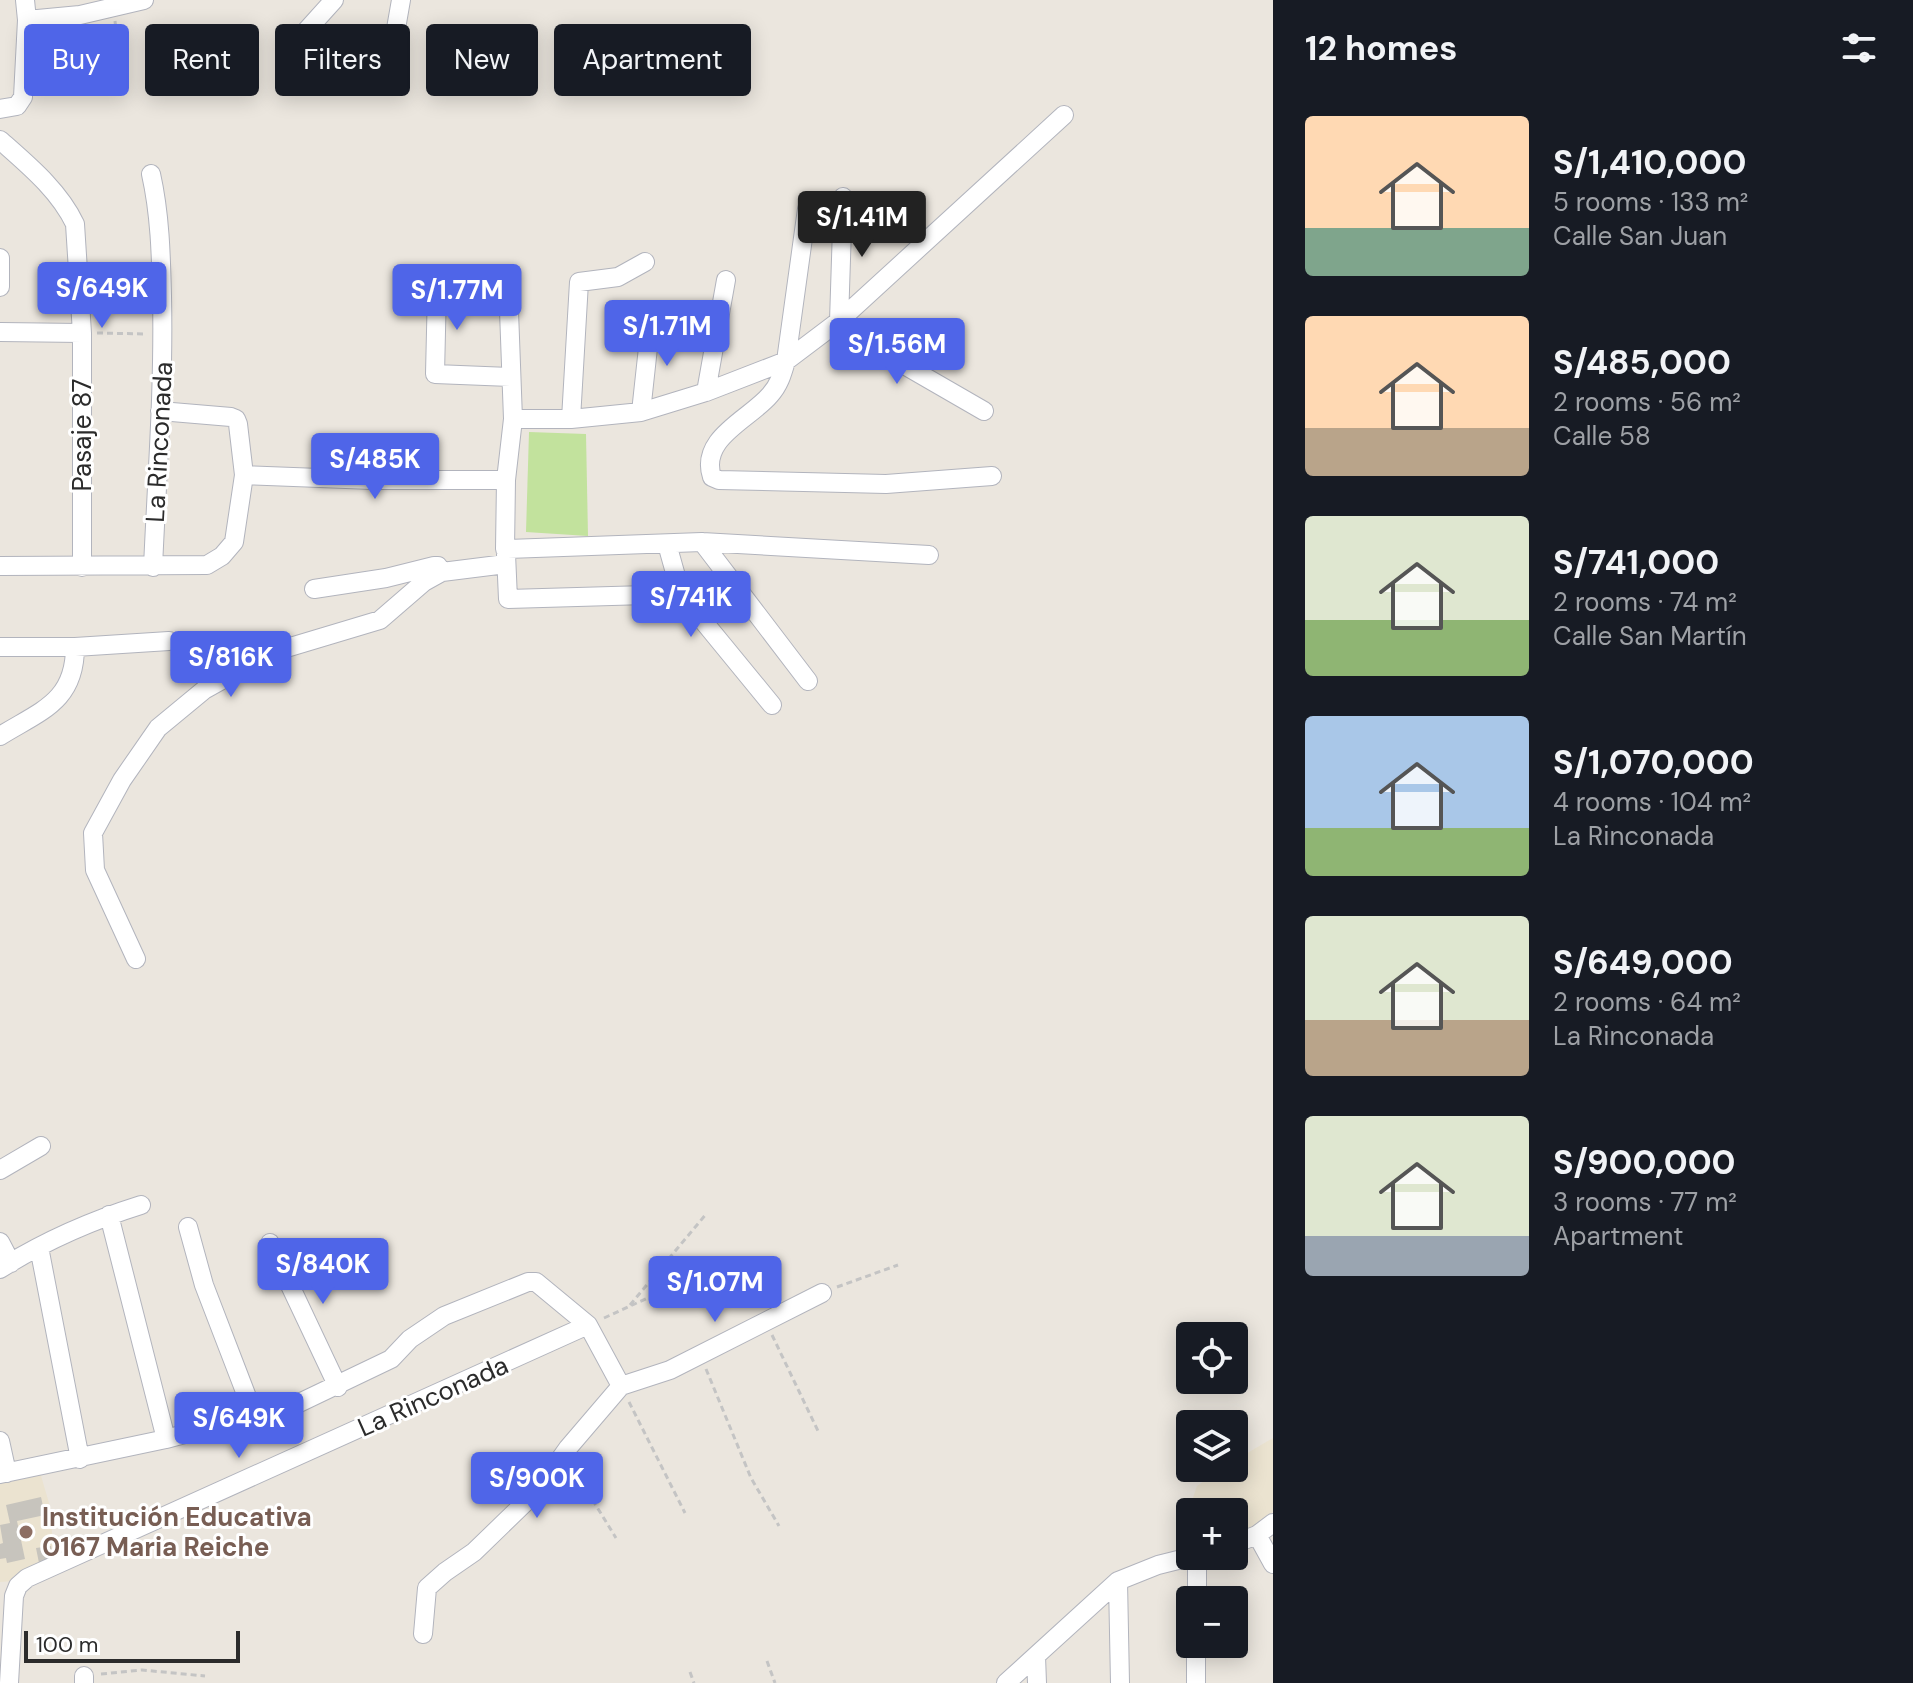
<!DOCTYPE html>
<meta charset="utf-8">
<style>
body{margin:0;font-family:"DM Sans",sans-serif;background:#242831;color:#f1f3f6;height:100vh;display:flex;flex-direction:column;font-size:30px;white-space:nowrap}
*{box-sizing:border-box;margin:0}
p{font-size:26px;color:#9ea1a6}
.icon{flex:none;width:44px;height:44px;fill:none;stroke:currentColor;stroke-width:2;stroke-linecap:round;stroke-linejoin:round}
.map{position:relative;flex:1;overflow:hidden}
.details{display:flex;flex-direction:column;background:#171b24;width:640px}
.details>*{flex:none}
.hud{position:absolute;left:24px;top:24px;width:760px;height:72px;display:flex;gap:16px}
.tools{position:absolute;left:1176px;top:1322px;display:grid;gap:16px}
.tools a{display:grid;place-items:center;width:72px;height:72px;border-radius:8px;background:#171b24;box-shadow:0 4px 20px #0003;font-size:40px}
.scale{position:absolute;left:24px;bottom:20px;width:216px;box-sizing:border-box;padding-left:8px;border:4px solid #2b2b2b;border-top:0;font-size:22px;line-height:28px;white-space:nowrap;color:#2b2b2b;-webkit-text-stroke:6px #fff;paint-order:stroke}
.price{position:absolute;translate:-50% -68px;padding:0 18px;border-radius:8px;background:#4f65e8;color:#fff;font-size:26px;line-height:52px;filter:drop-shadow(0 2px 4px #0008)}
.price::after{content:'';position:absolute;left:50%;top:48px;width:24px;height:18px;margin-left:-12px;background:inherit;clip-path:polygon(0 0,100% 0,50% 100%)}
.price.selected{background:#222;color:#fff}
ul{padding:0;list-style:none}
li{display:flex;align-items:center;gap:24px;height:200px;padding:0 32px}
li span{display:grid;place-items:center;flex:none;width:224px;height:160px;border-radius:8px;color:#555}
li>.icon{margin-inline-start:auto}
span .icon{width:96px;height:96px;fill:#fffc;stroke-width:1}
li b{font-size:34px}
h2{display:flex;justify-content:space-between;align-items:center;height:96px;padding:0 32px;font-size:34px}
.pill{padding:0 28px;border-radius:8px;background:#171b24;box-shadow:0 4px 20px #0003;font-size:28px;line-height:72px}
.pill.selected{background:#4f65e8;color:#fff}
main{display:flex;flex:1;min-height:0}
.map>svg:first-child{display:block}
</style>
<main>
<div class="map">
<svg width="1273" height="1683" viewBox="0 0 1273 1683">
<rect width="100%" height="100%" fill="#ebe6de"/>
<path fill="#ebe3d0" d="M1273,1438V1512L1242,1535L1234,1537V1512H1190V1547L1183,1549L1179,1539L1197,1486L1223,1468H1234V1461Z
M39,1469L49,1503L55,1562L14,1581L0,1582V1475Z"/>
<path fill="#c2e29d" d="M529,432L586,434L588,536L526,532Z"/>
<path fill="#c7c4bd" d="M41,1497L45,1515L17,1521L25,1559L7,1563L6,1558L0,1559V1544L3,1543L0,1525L10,1523L6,1505Z
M51,1546L53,1561L39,1563L36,1548Z"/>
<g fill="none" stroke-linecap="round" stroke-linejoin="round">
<g stroke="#b2b4bd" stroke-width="20">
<path id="minor" d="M27,20L80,15L144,0
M288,51L334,0
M385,55L394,40L401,0
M0,109L17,106L23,97L27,20L25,0
M0,140C27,164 59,190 75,224L82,333V567
M151,174C160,214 161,255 162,296C164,386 157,477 153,567
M843,197L839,321L861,340L984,411
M807,209L786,361C782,375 779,385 770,395C750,419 699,438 712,477L719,480L886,484L992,476
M0,258V287
M508,284L513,419
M437,289L435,374L511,377
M0,332L82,333
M706,392L726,280
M641,412L651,320
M571,419L579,282L618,277L645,262
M244,475L372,480H506
M702,542L808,681
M667,544L681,594L772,705
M506,554L508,599L681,594
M929,555L702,542L505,549L506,480L513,419H571L641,412L706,392L786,361L839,321L1064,115
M0,566L207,565L222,556L234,542L244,475L238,424L236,419L231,417L160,411
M314,589L386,578L434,566H438L442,572
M0,647H75L169,641
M0,736C40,711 75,702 75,647
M136,959L95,870L93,833L122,780L158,728L204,690L270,653L380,620L424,582L442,572L506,564
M0,1170L41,1146
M109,1215L166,1439
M188,1227L204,1285L254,1415
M0,1242L11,1263
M270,1243L338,1387
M39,1247L80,1459
M0,1269C43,1242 93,1220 141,1205
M0,1441L7,1473
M0,1474L166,1439L297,1404L391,1359L410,1339L444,1316L528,1282H536L588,1325L621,1386
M1257,1535L1273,1564
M1234,1544L1257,1535L1273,1523
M1118,1581L1120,1683
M1197,1600V1556
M423,1634L427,1588L445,1572L474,1552L539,1489L568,1448L621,1386L670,1370L822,1293
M1036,1656L1037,1683
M9,1683L14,1596L18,1586L27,1578L588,1325
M84,1683V1676
M1006,1683L1118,1581L1158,1565L1194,1556
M1196,1683V1644"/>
</g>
<path stroke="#c4c4c4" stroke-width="3" stroke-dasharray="6 4" stroke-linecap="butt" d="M115,21L119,54
M97,333L146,334
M837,1287L898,1265
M630,1305L707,1213
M604,1318L724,1263
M772,1335L819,1433
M706,1369L751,1478L779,1526
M629,1402L685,1513
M575,1464L592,1499L616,1538
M767,1661L775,1683
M690,1672L694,1683
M101,1674L142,1670L205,1676"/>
<use href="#minor" stroke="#fff" stroke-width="18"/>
</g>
<circle fill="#8d6e63" stroke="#fff" stroke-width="3" cx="26" cy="1532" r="8"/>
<g text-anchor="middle" stroke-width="6" stroke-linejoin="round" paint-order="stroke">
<g font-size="26" fill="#2b2b2b" stroke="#fff">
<text transform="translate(82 435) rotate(-90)" y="9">Pasaje 87</text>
<text transform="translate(159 442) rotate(-87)" y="9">La Rinconada</text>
<text transform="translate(433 1396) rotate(-24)" y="9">La Rinconada</text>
</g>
<g font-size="26" font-weight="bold" fill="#785e54" stroke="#fff" text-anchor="start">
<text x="42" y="1526">Institución Educativa<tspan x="42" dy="30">0167 Maria Reiche</tspan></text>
</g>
</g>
</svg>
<div class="tools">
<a><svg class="icon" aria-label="locate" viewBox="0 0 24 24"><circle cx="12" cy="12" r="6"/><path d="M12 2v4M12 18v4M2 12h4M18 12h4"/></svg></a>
<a><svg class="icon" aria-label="layers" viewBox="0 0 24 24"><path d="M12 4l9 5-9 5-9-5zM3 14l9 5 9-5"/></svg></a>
<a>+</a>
<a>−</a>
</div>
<div class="scale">100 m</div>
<b class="price selected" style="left:862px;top:259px">S/1.41M</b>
<b class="price" style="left:102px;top:330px">S/649K</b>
<b class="price" style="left:457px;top:332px">S/1.77M</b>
<b class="price" style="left:667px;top:368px">S/1.71M</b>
<b class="price" style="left:897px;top:386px">S/1.56M</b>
<b class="price" style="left:375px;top:501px">S/485K</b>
<b class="price" style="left:691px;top:639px">S/741K</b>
<b class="price" style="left:231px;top:699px">S/816K</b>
<b class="price" style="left:323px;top:1306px">S/840K</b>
<b class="price" style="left:715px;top:1324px">S/1.07M</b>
<b class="price" style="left:239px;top:1460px">S/649K</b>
<b class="price" style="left:537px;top:1520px">S/900K</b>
<div class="hud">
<a class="pill selected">Buy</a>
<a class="pill">Rent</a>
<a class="pill">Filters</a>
<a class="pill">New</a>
<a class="pill">Apartment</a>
</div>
</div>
<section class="details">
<h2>12 homes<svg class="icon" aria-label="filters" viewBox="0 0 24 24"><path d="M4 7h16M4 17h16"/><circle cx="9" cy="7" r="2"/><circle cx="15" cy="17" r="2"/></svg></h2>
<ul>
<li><span style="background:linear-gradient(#ffd9b3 70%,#7fa58c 0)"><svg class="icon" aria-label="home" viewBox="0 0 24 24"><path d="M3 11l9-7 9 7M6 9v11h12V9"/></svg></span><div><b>S/1,410,000</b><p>5 rooms · 133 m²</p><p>Calle San Juan</p></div></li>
<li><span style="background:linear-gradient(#ffd9b3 70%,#b9a48a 0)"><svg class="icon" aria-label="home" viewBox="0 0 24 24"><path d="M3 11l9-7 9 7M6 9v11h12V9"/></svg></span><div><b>S/485,000</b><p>2 rooms · 56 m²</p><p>Calle 58</p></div></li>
<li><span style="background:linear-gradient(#dfe7d0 65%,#8fb573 0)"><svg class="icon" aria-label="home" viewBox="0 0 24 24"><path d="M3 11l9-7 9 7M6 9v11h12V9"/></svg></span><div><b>S/741,000</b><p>2 rooms · 74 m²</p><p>Calle San Martín</p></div></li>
<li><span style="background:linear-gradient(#a9c7e8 70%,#8fb573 0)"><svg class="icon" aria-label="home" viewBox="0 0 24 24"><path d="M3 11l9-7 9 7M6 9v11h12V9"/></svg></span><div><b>S/1,070,000</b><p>4 rooms · 104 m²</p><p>La Rinconada</p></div></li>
<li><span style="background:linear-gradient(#dfe7d0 65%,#b9a48a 0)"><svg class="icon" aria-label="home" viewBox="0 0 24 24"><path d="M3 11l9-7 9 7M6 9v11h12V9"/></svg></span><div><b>S/649,000</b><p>2 rooms · 64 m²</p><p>La Rinconada</p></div></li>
<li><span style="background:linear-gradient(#dfe7d0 75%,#9aa5b1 0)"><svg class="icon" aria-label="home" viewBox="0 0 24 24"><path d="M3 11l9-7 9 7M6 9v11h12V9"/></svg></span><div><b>S/900,000</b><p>3 rooms · 77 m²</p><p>Apartment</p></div></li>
</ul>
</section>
</main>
